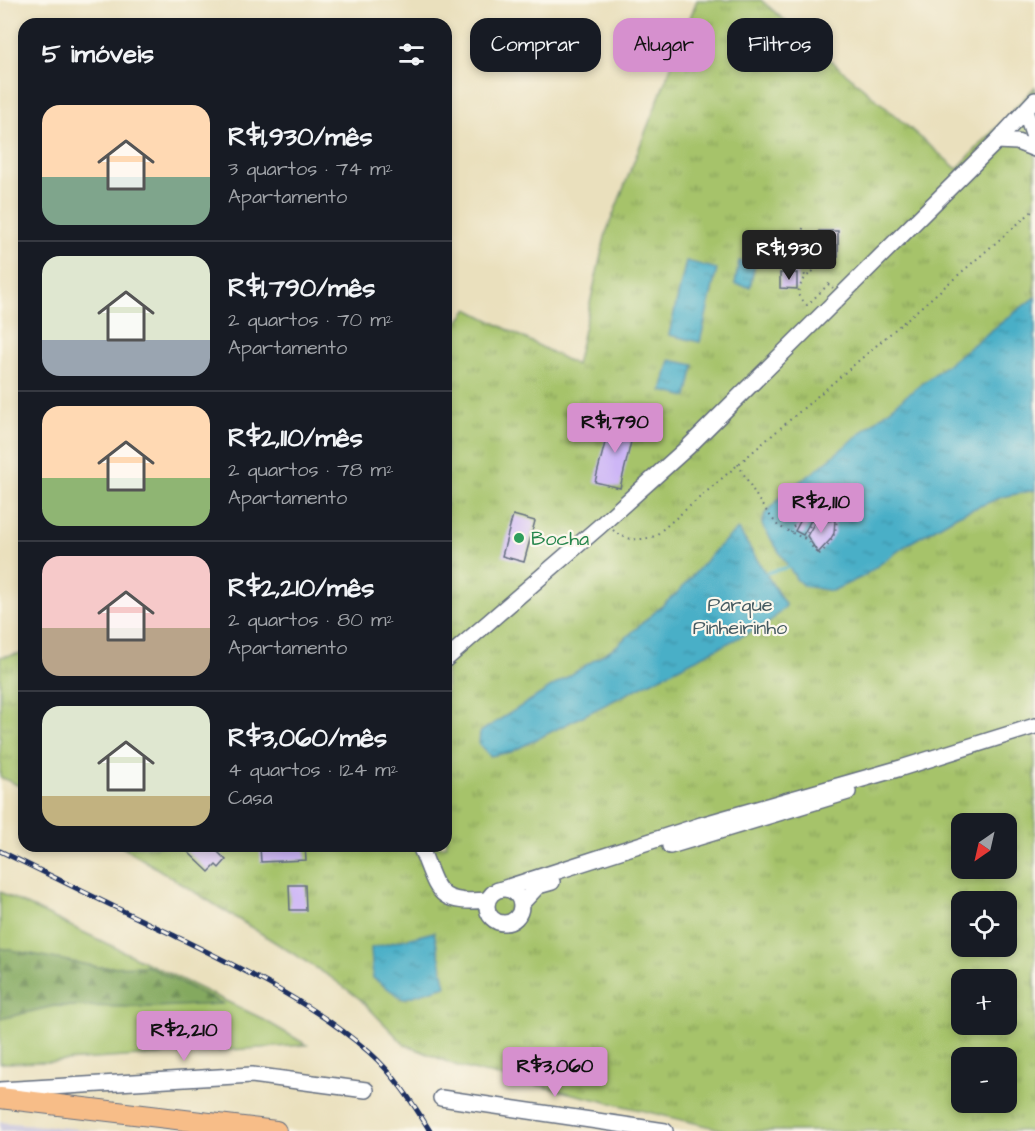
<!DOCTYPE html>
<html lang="pt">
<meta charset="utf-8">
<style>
body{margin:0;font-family:"Architects Daughter",sans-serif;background:#242831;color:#f1f3f6;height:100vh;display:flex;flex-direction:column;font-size:22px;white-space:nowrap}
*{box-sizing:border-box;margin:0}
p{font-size:20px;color:#9ea1a6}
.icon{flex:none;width:33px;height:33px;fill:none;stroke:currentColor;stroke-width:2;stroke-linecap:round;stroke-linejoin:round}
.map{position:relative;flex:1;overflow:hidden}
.details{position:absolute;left:18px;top:18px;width:434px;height:834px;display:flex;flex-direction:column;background:#171b24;border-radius:18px;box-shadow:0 3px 9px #0003}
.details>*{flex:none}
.top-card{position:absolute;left:470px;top:18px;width:476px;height:54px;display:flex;gap:12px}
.needle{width:39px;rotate:214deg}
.controls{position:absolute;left:951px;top:813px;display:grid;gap:12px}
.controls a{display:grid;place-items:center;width:66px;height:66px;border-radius:12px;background:#171b24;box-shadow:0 3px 9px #0003;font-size:30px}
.price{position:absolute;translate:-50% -51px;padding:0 14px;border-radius:6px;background:#d690ce;color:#111;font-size:20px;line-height:39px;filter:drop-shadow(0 2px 3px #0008)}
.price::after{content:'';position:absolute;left:50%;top:36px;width:18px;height:14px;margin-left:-9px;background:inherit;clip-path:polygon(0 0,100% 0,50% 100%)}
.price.current{background:#222;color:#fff}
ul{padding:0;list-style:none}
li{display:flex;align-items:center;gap:18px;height:150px;padding:0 24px}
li+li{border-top:2px solid #363941}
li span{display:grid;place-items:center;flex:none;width:168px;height:120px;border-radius:18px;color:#555}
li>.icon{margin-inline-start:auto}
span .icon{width:72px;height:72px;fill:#fffc;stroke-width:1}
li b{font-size:26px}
h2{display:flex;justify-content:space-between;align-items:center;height:72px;padding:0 24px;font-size:26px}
.tag{padding:0 21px;border-radius:18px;background:#171b24;box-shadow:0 3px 9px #0003;font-size:21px;line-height:54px}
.tag.current{background:#d690ce;color:#111}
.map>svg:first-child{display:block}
</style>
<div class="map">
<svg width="1035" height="1131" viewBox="0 0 1035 1131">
<defs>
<pattern id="forest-firs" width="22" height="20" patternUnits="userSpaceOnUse" patternTransform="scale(1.5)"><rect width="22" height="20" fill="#84a95e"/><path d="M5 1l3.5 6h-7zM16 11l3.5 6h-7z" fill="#6b8a51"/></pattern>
<pattern id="park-tufts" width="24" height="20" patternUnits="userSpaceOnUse" patternTransform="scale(1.5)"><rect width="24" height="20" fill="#a6c36a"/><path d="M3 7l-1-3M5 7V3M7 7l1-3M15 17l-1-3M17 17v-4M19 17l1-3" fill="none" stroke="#869f5a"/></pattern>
<pattern id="water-ripples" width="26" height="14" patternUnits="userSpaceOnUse" patternTransform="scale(1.5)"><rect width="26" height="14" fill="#48afc7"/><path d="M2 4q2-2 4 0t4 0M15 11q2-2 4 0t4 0" fill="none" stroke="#3b8fa5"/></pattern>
</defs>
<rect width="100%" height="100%" fill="#fbf7ec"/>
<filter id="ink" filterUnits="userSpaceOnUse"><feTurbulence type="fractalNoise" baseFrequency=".0167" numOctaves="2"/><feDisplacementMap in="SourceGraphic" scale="12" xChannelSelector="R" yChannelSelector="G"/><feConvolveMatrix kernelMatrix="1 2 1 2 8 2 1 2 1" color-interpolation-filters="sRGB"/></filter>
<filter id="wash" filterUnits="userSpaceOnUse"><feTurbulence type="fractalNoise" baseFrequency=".008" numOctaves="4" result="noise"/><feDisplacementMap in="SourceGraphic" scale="24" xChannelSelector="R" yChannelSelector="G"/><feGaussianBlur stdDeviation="1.35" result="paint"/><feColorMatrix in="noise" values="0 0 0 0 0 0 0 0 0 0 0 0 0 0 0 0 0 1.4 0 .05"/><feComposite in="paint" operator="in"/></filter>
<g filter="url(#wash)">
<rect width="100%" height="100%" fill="#eae0bd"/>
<path fill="#c3c0db" d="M0,1122L100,1131H0Z"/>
<path fill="#a6c36a" stroke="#607964" stroke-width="1.5" d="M0,892L259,1017L307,1045L48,1062L0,1063Z"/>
<path fill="url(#forest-firs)" stroke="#506c5e" stroke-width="1.5" d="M0,948L99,967L148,966L223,1004L154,1007L54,1006L0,1019Z"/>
<path fill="url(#park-tufts)" stroke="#607964" stroke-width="1.5" fill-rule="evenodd" d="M697,0H761L957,169L1035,87V1131H728L460,1067L404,1044L360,999L329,976L121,846H446V337L468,309L576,365L606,233ZM962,824H1006V868H962ZM962,902H1006V946H962ZM962,980H1006V1024H962ZM962,1058H1006V1102H962Z
M24,653V788L0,777V657Z"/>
<path fill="url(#water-ripples)" stroke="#326f92" stroke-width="1.5" d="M686,261L717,269L700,342L669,335Z
M739,261L755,264L750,287L735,284Z
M1035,297V490L1002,497L958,515L908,544L862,577L832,591L804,586L797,580L762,525L765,514L788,489L810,475L906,396Z
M670,360L694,365L687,397L662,391Z
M738,529L786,606L770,622L511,752L490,756L479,744L480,732L615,647L679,591L719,546Z
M434,932L446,986L403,999L373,978L371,948Z"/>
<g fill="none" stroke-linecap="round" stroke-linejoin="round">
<path stroke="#48afc7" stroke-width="3" d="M766,573L793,566"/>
</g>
<g id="blocks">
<path fill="#cdb6f6" d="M819,231H838V257H819V252L813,244L819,235Z
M780,273H797V289L780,288Z
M611,419L635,425L620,488L595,482Z
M513,515L535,521L524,562L502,556Z
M803,516L811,520L803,535L795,531Z
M835,520L834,533L830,540L818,553L807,536L815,522Z
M190,846H216L220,850L218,852L226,860L219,868L216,865L209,872L186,850Z
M260,846H305L306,860L261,862Z
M289,885H305L306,910H290Z"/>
</g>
</g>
<g filter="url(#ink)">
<use href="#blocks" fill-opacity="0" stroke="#636d7f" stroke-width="1.5"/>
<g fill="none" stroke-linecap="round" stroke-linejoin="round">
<g stroke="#636d7f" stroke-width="18">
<path id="minor" d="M1025,111L1035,140
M997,141L1017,142L1035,149
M446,659L600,526L688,447L997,141L1035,100
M420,846C439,890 434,905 488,900
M670,846L848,792
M502,889L701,825L901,768L1035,726
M487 906a17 17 0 1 1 34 0a17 17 0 1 1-34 0Z
M521,904L538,886L552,882
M0,1090L252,1075L366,1090
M441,1098L665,1131"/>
</g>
<g stroke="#636d7f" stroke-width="22">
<path id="major" d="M0,1098L276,1131"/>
</g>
<path stroke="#636d7f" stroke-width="2" stroke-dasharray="1.5 4.5" stroke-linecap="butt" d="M803,228L798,260L806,278
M829,262C815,269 799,278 798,295L807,305L829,284L833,288
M738,464L761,504L778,526L807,540L818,555C831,545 836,535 837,518L815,520L800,512L791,532
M613,530C626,541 639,541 655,536L1035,209
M804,538L813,519"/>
<use href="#minor" stroke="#fff" stroke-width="15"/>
<use href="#major" stroke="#f7bd88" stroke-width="20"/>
<g stroke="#1b2f5e" stroke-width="5">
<path id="rail" d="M0,851C56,878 112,906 169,933C238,967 310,1001 369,1052C394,1074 413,1103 430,1131"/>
</g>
<use href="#rail" stroke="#fbf7ec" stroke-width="3" stroke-dasharray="9" stroke-linecap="butt"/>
</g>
</g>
<circle fill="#2e9e5b" stroke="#fbf7ec" stroke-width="2" cx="519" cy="538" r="6"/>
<g text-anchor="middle" stroke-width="4.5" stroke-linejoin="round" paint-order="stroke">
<g font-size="20" fill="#27864d" stroke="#fbf7ec" text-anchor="start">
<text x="531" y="545">Bocha</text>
</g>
<g font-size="20" fill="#455b62" stroke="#fbf7ec">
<text x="740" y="611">Parque<tspan x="740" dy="23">Pinheirinho</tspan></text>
</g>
</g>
</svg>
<div class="controls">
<a><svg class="needle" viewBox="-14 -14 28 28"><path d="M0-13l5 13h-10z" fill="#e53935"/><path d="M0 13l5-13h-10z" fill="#9ea1a6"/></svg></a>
<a><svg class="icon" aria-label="locate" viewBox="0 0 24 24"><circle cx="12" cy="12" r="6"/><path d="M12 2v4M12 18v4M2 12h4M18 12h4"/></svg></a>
<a>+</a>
<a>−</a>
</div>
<b class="price current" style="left:789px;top:281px">R$1,930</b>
<b class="price" style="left:615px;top:454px">R$1,790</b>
<b class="price" style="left:821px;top:534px">R$2,110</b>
<b class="price" style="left:184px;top:1062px">R$2,210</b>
<b class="price" style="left:555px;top:1098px">R$3,060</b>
<div class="top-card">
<a class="tag">Comprar</a>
<a class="tag current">Alugar</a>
<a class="tag">Filtros</a>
</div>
<section class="details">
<h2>5 imóveis<svg class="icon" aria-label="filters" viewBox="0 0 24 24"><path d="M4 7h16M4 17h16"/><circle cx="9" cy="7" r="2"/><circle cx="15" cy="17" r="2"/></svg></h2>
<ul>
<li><span style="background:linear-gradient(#ffd9b3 60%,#7fa58c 0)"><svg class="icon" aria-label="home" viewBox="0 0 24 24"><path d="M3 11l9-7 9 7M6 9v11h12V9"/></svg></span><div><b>R$1,930/mês</b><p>3 quartos · 74 m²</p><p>Apartamento</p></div></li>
<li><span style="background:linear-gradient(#dfe7d0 70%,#9aa5b1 0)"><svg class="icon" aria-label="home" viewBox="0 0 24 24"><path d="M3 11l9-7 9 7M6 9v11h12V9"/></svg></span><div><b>R$1,790/mês</b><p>2 quartos · 70 m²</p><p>Apartamento</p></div></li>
<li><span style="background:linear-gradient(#ffd9b3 60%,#8fb573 0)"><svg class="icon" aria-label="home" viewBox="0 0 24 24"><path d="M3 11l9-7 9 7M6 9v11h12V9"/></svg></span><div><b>R$2,110/mês</b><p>2 quartos · 78 m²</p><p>Apartamento</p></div></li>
<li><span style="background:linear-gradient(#f6c9c9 60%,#b9a48a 0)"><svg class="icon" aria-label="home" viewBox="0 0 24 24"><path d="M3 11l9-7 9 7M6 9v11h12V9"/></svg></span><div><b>R$2,210/mês</b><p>2 quartos · 80 m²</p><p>Apartamento</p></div></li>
<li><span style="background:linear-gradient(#dfe7d0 75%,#c2b280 0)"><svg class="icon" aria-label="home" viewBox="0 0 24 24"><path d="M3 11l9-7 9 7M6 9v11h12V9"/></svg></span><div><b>R$3,060/mês</b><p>4 quartos · 124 m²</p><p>Casa</p></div></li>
</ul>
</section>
</div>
